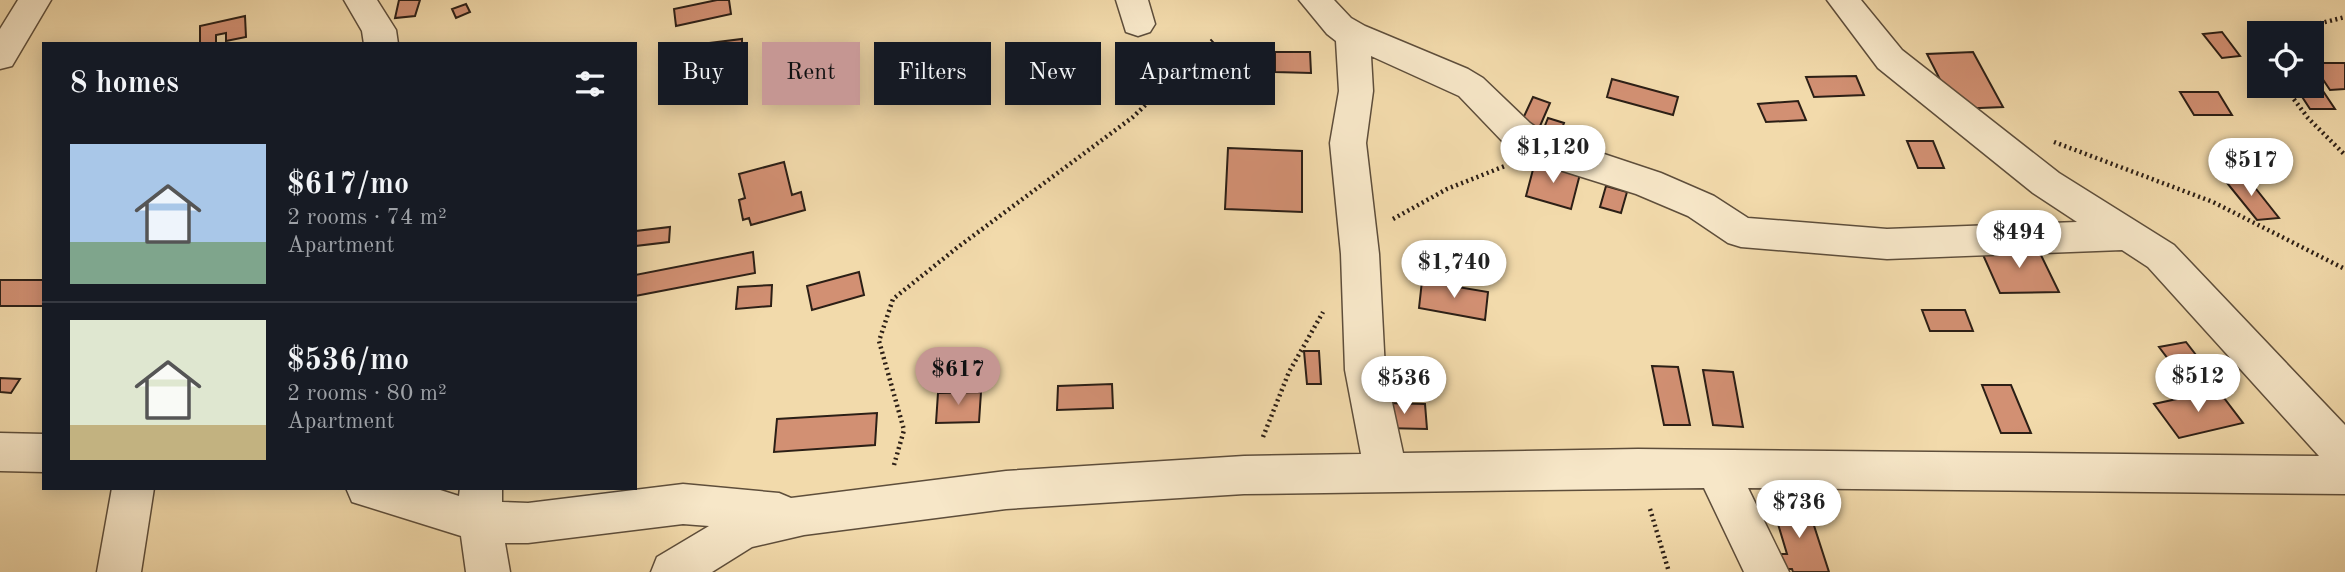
<!DOCTYPE html>
<meta charset="utf-8">
<style>
body{margin:0;font-family:"Old Standard TT",serif;background:#20242c;color:#f1f3f6;height:100vh;display:flex;flex-direction:column;font-size:26px;white-space:nowrap}
*{box-sizing:border-box;margin:0}
p{font-size:23px;color:#9ea1a6}
.icon{flex:none;width:38px;height:38px;fill:none;stroke:currentColor;stroke-width:2;stroke-linecap:round;stroke-linejoin:round}
.map{position:relative;flex:1;overflow:hidden}
.side{position:absolute;left:42px;top:42px;width:595px;height:448px;display:flex;flex-direction:column;background:#171b24;border-radius:0px;box-shadow:0 4px 18px #0003}
.side>*{flex:none}
.guide{position:absolute;left:658px;top:42px;width:665px;height:63px;display:flex;gap:14px}
.controls{position:absolute;left:2247px;top:21px;display:grid;gap:14px}
.controls a{display:grid;place-items:center;width:77px;height:77px;border-radius:0px;background:#171b24;box-shadow:0 4px 18px #0003;font-size:35px}
.price{position:absolute;translate:-50% -60px;padding:0 16px;border-radius:24px;background:#fff;color:#222;font-size:23px;line-height:46px;filter:drop-shadow(0 2px 4px #0008)}
.price::after{content:'';position:absolute;left:50%;top:42px;width:21px;height:16px;margin-left:-10px;background:inherit;clip-path:polygon(0 0,100% 0,50% 100%)}
.price.selected{background:#c59692;color:#111}
ul{padding:0;list-style:none}
li{display:flex;align-items:center;gap:21px;height:175px;padding:0 28px}
li+li{border-top:2px solid #363941}
li span{display:grid;place-items:center;flex:none;width:196px;height:140px;border-radius:0px;color:#555}
li>.icon{margin-inline-start:auto}
span .icon{width:84px;height:84px;fill:#fffc;stroke-width:1}
li b{font-size:30px}
h2{display:flex;justify-content:space-between;align-items:center;height:84px;padding:0 28px;font-size:30px}
.pill{padding:0 24px;border-radius:0px;background:#171b24;box-shadow:0 4px 18px #0003;font-size:24px;line-height:63px}
.pill.selected{background:#c59692;color:#111}
.map>svg:first-child{display:block}
</style>
<div class="map">
<svg width="2345" height="572" viewBox="0 0 2345 572">
<rect width="100%" height="100%" fill="#f2daab"/>
<filter id="stains"><feTurbulence type="fractalNoise" baseFrequency=".00286" numOctaves="4"/><feColorMatrix values="0 0 0 0 .2 0 0 0 0 .09 0 0 0 0 .02 0 0 0 .5 -.17"/></filter>
<radialGradient id="worn" r=".72"><stop offset=".6" stop-color="#630" stop-opacity="0"/><stop offset="1" stop-color="#630" stop-opacity=".3"/></radialGradient>
<path fill="#d29073" stroke="#2c1f16" stroke-width="2" d="M399,0H420L415,16L395,18Z
M717,0H729L731,14L676,26L674,9Z
M466,4L470,12L456,18L452,9Z
M245,16L246,37L226,41V33L216,35V43L200,44V26Z
M2222,32L2240,56L2222,58L2203,34Z
M742,39V73L702,78V44Z
M1275,52H1310L1311,73L1275,72Z
M1973,52L2003,107L1955,109L1927,54Z
M2312,63H2345V89L2330,90Z
M1856,76L1864,95L1814,97L1806,77Z
M1612,79L1678,97L1673,115L1607,97Z
M2321,88L2335,109H2310L2297,89Z
M2180,92H2218L2232,115H2194Z
M1533,97L1550,103L1537,133L1519,127Z
M1798,101L1806,120L1766,122L1758,104Z
M1548,118L1564,123L1558,138L1542,133Z
M1907,141H1933L1944,168H1918Z
M1228,148L1302,151V212L1225,209Z
M784,162L792,195L801,192L805,210L751,225L749,218L743,220L739,200L745,198L739,174Z
M1535,162L1580,174L1571,209L1526,196Z
M2245,175L2279,218L2257,220L2223,178Z
M1606,186L1627,192L1621,213L1600,207Z
M670,227L669,242L635,246L636,231Z
M2037,247L2059,292L2000,293L1980,248Z
M753,252L755,273L635,296V275Z
M859,272L864,295L812,310L807,286Z
M0,280H44V306H0Z
M1422,281L1488,292L1485,320L1419,308Z
M772,285L771,306L736,309L738,287Z
M1922,310H1965L1973,331H1930Z
M2186,342L2213,377L2187,384L2159,347Z
M1304,351H1319L1321,384H1307Z
M1652,366L1678,367L1690,425H1664Z
M1703,370L1733,372L1743,427L1713,425Z
M0,378L20,379L11,393L0,392Z
M1112,384L1113,408L1057,410L1058,386Z
M1982,385H2011L2031,433H2001Z
M2218,390L2243,423L2179,438L2154,404Z
M981,392L979,422L936,423L938,393Z
M1382,403L1425,404L1427,429L1384,428Z
M877,413L875,445L774,452L777,419Z
M1772,504H1807L1829,572H1793L1792,569H1777L1773,554H1787Z"/>
<g fill="none" stroke-linecap="round" stroke-linejoin="round">
<g stroke="#5e4e3b" stroke-width="3">
<path id="street" d="M18,0H51L12,66L0,69V29Z
M344,0H377L396,30L398,44H364L362,31Z
M1116,0H1148L1155,24L1150,32L1138,36L1126,32Z
M1299,0H1334L1351,18L1365,26L1468,69L1483,78L1530,123L1547,135L1661,173L1714,196L1748,218L1887,229L2077,222L2033,193L1878,68L1827,0H1861L1902,50L2059,173L2174,245L2345,425V494L1748,488L1789,572H1744L1704,488L1244,494L1006,509L804,535L752,547L712,572H651L657,557L709,526L683,524L528,543H505L510,572H466L461,536L352,502L346,488H434L459,496L460,488H502V502L528,503L683,484L779,493L791,498L1006,471L1244,456L1361,454L1345,370L1341,254L1330,143L1339,91L1336,41L1327,34ZM1371,56L1459,96L1504,143L1521,155L1547,166L1636,194L1688,216L1728,243L1741,247L1887,259L2122,250L2148,267L2319,456L1638,449L1403,453L1385,370L1379,254L1366,143L1373,91Z
M0,433L44,434V472L0,471Z
M112,488H154L141,572H97Z"/>
</g>
<path stroke="#2c1f16" stroke-width="4.5" stroke-dasharray="2 3.5" stroke-linecap="butt" d="M2282,33L2345,17
M2284,86L2308,118L2345,155
M2054,142L2213,202L2345,269
M1393,219L1447,189L1505,166
M1263,437L1289,372L1323,312
M894,465L904,430L879,341L893,299L958,247L1133,117L1213,40
M1650,509L1669,572"/>
<use href="#street" fill="#f7e7c8" fill-rule="evenodd"/>
</g>
<rect width="100%" height="100%" filter="url(#stains)"/>
<rect width="100%" height="100%" fill="url(#worn)"/>
</svg>
<div class="controls">
<a><svg class="icon" aria-label="locate" viewBox="0 0 24 24"><circle cx="12" cy="12" r="6"/><path d="M12 2v4M12 18v4M2 12h4M18 12h4"/></svg></a>
</div>
<b class="price" style="left:1553px;top:185px">$1,120</b>
<b class="price" style="left:2251px;top:198px">$517</b>
<b class="price" style="left:2019px;top:270px">$494</b>
<b class="price" style="left:1454px;top:300px">$1,740</b>
<b class="price selected" style="left:958px;top:407px">$617</b>
<b class="price" style="left:2198px;top:414px">$512</b>
<b class="price" style="left:1404px;top:416px">$536</b>
<b class="price" style="left:1799px;top:540px">$736</b>
<div class="guide">
<a class="pill">Buy</a>
<a class="pill selected">Rent</a>
<a class="pill">Filters</a>
<a class="pill">New</a>
<a class="pill">Apartment</a>
</div>
<section class="side">
<h2>8 homes<svg class="icon" aria-label="filters" viewBox="0 0 24 24"><path d="M4 7h16M4 17h16"/><circle cx="9" cy="7" r="2"/><circle cx="15" cy="17" r="2"/></svg></h2>
<ul>
<li><span style="background:linear-gradient(#a9c7e8 70%,#7fa58c 0)"><svg class="icon" aria-label="home" viewBox="0 0 24 24"><path d="M3 11l9-7 9 7M6 9v11h12V9"/></svg></span><div><b>$617/mo</b><p>2 rooms · 74 m²</p><p>Apartment</p></div></li>
<li><span style="background:linear-gradient(#dfe7d0 75%,#c2b280 0)"><svg class="icon" aria-label="home" viewBox="0 0 24 24"><path d="M3 11l9-7 9 7M6 9v11h12V9"/></svg></span><div><b>$536/mo</b><p>2 rooms · 80 m²</p><p>Apartment</p></div></li>
</ul>
</section>
</div>
